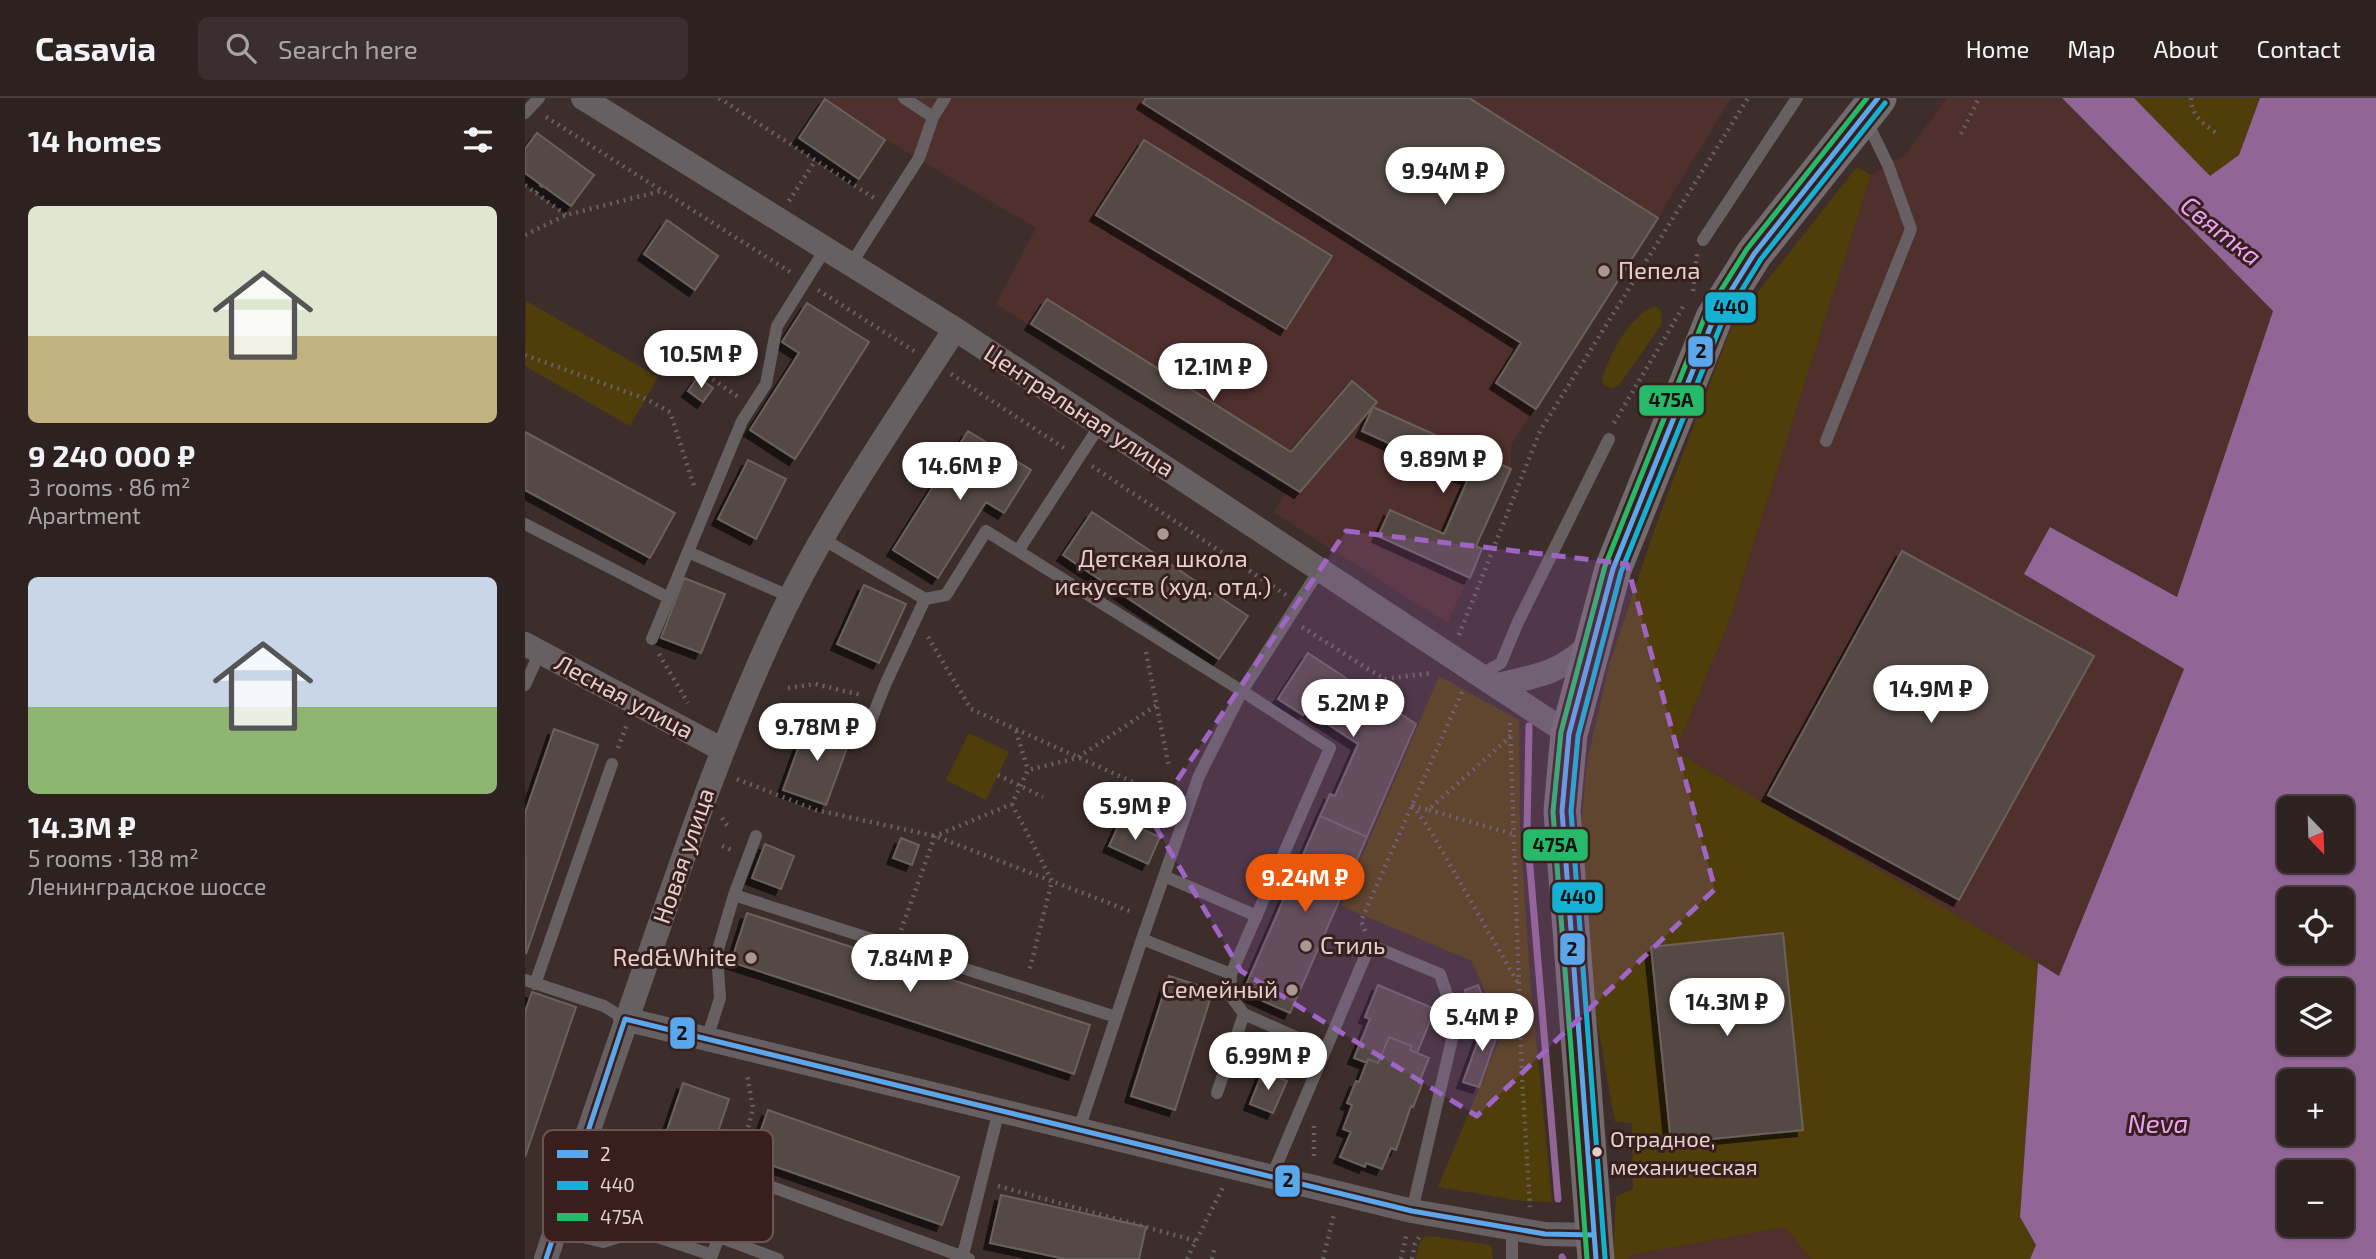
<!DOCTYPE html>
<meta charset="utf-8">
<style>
body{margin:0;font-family:"Exo 2",sans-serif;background:#3a2f2e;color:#f1f3f6;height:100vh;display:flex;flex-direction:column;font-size:26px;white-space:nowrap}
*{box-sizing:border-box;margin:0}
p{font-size:23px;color:#a7a4a5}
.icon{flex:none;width:38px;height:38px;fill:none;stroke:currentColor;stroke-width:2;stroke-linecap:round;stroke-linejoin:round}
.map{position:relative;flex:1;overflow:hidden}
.side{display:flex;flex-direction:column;background:#2e2221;width:525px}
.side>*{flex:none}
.needle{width:46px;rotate:157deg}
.buttons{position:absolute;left:1752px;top:698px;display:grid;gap:14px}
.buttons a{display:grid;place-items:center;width:77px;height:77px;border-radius:10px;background:#2e2221;box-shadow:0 2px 5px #0004,0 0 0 2px #493f3f;font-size:35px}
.price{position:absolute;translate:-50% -60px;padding:0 16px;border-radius:24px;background:#fff;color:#222;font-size:23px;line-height:46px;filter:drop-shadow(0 2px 4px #0008)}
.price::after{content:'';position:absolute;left:50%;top:42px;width:21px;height:16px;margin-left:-10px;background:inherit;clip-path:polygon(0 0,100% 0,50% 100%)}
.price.selected{background:#ea580c;color:#fff}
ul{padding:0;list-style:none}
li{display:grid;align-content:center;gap:14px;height:371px;padding:0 28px}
li span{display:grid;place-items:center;height:217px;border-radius:10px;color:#555}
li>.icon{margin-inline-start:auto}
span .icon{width:126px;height:126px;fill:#fffc;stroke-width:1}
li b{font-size:30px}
h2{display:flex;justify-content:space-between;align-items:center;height:84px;padding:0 28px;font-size:30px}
header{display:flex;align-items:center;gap:42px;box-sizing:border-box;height:98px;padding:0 35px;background:#2e2221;border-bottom:2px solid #493f3f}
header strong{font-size:33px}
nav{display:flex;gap:38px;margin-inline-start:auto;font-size:24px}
.search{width:490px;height:63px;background:#3a2f2e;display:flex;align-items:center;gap:18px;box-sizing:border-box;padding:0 24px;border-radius:10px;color:#a7a4a5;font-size:26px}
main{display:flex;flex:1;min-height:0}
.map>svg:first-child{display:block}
</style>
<header>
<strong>Casavia</strong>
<div class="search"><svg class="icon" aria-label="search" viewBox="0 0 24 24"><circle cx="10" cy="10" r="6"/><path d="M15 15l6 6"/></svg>Search here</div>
<nav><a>Home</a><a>Map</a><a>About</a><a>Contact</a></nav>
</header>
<main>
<section class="side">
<h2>14 homes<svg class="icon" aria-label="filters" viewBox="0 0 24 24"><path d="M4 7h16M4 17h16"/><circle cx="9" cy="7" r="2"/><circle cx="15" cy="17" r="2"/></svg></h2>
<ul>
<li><span style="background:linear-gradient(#dfe7d0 60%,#c2b280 0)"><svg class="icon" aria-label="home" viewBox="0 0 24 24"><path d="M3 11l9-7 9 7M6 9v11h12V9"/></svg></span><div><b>9 240 000 ₽</b><p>3 rooms · 86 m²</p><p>Apartment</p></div></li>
<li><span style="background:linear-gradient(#c9d6e8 60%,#8fb573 0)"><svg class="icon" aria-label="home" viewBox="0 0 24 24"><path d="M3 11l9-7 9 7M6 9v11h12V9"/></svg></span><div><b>14.3M ₽</b><p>5 rooms · 138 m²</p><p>Ленинградское шоссе</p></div></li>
</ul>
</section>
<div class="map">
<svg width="1851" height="1161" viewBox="0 0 1851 1161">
<defs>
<filter id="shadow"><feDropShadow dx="-6" dy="6" stdDeviation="0" flood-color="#0009"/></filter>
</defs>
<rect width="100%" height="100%" fill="#3d2e2c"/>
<path fill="#4f302d" d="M299,0H1206L1133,120L986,347V371L951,448L957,451L922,525L748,414L764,391L471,206L511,130L361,42L334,81L274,40L300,2Z
M1422,0H1537L1748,213L1652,499L1526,429L1499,476L1659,571L1534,879L1150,653L1202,529L1346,77L1381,56Z
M1261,1129L1286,1161H1104L1103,1157Z"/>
<path fill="#503e0a" d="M1609,0H1735L1714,57L1685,79Z
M1332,69L1346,77L1202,529L1150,653L1513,865L1495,1119L1511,1147L1505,1161H1286L1260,1129L1104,1157V1161H1088L1091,1099L1108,1091L1107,1025L1090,1024L1073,929L1063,845L1056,730L1062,664L1084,567L1130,430L1207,227Z
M1,203L133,279L105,328L0,268Z
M1130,208L1136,213L1137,226L1094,287L1087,290L1080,288L1077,281C1086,255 1103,219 1130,208Z
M914,578L994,622L995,729L1005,880L1027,1104L997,1103L913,1089L977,935L947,863L816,808Z
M444,635L484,654L461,702L421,682Z
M906,1138L966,1147L968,1161H891L894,1147L899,1139Z"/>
<path fill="#926597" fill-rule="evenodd" d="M1537,0H1609L1685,78L1714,57L1735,0H1851V1161H1505L1511,1147L1495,1119L1513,865L1534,878L1659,571L1499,476L1525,429L1652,499L1748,213ZM1764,710H1816V763H1764ZM1764,802H1816V854H1764ZM1764,892H1816V945H1764ZM1764,984H1816V1036H1764ZM1764,1074H1816V1127H1764Z"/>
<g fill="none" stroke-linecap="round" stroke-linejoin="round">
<path stroke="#926597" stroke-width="7" d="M1004,628L1002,734L1033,1101
M1037,1159L1038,1161"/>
</g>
<path fill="#544945" stroke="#6b605b" stroke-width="2" filter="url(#shadow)" d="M621,0H944L1133,120L1011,311L971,285L996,245L618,5Z
M300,1L360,42L334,81L274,40Z
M12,35L69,77L46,108L0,75V51Z
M619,42L807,158L761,231L571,117Z
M142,122L193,158L170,192L119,156Z
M522,201L766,354L827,283L852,304L775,394L506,226Z
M282,205L344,244L270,361L225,332L274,255L257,244Z
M173,279L188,290L178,304L163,293Z
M848,309L986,371L951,448L957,451L945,480L853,438L865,412L919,436L943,381L837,333Z
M443,333L506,372L479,415L461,404L413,480L368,452Z
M0,334L150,415L125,460L0,392Z
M223,362L261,381L231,441L193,421Z
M567,414L723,518L694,561L538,457Z
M1377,453L1569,558L1434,802L1243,697Z
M159,480L200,496L176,555L136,540Z
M339,487L381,506L354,565L312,546Z
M783,555L891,626L842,739L795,718L805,696L810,698L833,646L781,612L778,617L753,601Z
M283,623L326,639L301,707L258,692Z
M29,631L73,647L1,856L0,715Z
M795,718L842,739L765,915L718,894Z
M596,722L635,739L623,766L584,748Z
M376,740L394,747L387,767L368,760Z
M240,746L269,758L256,791L227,780Z
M222,815L565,927L549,976L206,864Z
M1258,835L1278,1032L1146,1045L1126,849Z
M644,878L688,892L650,1012L606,998Z
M853,887L910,911L892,955L885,952L887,948L864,939L853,965L843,961L842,965L829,960L845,921L840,919Z
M953,887L963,912L951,917L940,906V892Z
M7,894L51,909L0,1059V914Z
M967,916L973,935L954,989L938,984L962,918Z
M864,939L887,948L885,952L904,960L894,985L897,986L888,1009L886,1008L871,1052L866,1050L857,1071L841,1065L840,1069L815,1059L826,1034L818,1031L827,1007L822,1005L831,983L834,984L843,961L853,965Z
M738,973L762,983L748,1015L725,1006Z
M158,985L204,1001L162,1125L116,1109Z
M243,1012L434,1079L417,1127L226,1060Z
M476,1097L621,1129L614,1161H540L465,1145Z"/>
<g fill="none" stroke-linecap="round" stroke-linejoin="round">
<path stroke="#676060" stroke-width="4.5" stroke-dasharray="2 5" stroke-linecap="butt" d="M194,0L349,100
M1666,0C1666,18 1678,25 1691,35
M21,19L265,174
M1436,36L1454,0
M0,87L11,95L17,87
M11,95L41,117
M264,103L290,63
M0,137L41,117L136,93
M293,192L389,253
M1168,193L1172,156
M0,257L121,301L145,314L170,391
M426,276L539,350
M182,277L213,299
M1089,325L1158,209
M567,368L761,497
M777,529L859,581L906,575
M934,537L1015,333L1223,0
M403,539L446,611L648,702
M621,554L644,669
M134,556L163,605
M263,590L290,586L336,597
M985,625L997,978L1005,1109
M491,633L503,672
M986,638L903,712L888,708L905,732L994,887
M93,650L102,626
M473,677L518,699
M212,681L291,712L410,738L607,814
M487,706L527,783L504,874
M904,712L988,736
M197,720L204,730
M197,748L209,753
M376,832L410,738L487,706L503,672L552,660L632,607
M840,833L836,823L937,594
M789,1028V1063
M214,1063L228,1011L222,976
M473,1088L671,1143
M662,1161L698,1089
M687,1161L690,1148
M798,1161L809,1116
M876,1161L882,1134
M887,1161L890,1146L895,1138"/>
<path stroke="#676062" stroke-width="12" d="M379,0L408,19
M0,15L14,0
M1178,142L1272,0
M326,166L394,60L408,19L420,0
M575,327L493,453L717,593L674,678L617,841
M1301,343L1386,131L1363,67L1341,22
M0,426L144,500
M296,440L400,501L421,497L461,433L493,453
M163,454L266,499
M795,471L717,593L805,650L706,876L705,897L719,916L800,952
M127,541L217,323L241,286L252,228L301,150
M955,577L976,565L993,524L1084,341
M0,587L15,554
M343,630L360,587L400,501
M231,738L209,797L591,919
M639,778L732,818
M0,882L79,908L100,921
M10,886L87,666
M182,941L195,900L192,855L209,797
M692,995L719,916
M554,1031L617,841L706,876
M747,1078L845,847L915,876L931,924L887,1113
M30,1132L78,1144L114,1133L187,1157L217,1078L444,1161
M194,1139L253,1161
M437,1161L474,1012
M987,1161V1130"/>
<path stroke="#676062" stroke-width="24" d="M58,0L430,231L1044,636
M0,546L198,652
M971,587C1014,578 1037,575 1069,542
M100,921L887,1113L1020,1136L1069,1137
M21,1161C55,1055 92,950 128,846C164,742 200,639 246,539C296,430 365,332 430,231"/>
<path stroke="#726a6c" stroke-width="37" d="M1071,1161L1037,713L1044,636L1088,471L1189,220L1229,156L1353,0"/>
<g stroke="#381f1d" stroke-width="10">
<path id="bus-1" d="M21,1161L100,921L887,1113L1020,1136L1069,1137
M1071,1161L1037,713L1044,636L1088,471L1189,220L1229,156L1353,0"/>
</g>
<g stroke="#381f1d" stroke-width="10">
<path id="bus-2" d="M1080,1160L1046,713L1053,638L1096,474L1197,224L1236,161L1360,5"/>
</g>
<g stroke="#381f1d" stroke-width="10">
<path id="bus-3" d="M1062,1161L1028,714L1036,634L1080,468L1181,216L1222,151L1342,0"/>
</g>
<use href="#bus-1" stroke="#5aa8eb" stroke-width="5"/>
<use href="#bus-2" stroke="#13b2d5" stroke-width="5"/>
<use href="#bus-3" stroke="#26b969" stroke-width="5"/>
</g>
<path fill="#9f65c4" fill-opacity="0.2" stroke="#9f65c4" stroke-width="5" stroke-dasharray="14 9" stroke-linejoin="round" d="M821,433L1102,466L1190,791L952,1018L716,873L626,721Z"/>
<g fill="#a89795" stroke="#381f1d" stroke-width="2.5">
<circle cx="1079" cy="173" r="7"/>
<circle cx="638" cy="436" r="7"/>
<circle cx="781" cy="848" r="7"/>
<circle cx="226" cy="860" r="7"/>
<circle cx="767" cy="892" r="7"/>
</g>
<circle fill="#e2d0ce" stroke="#381f1d" stroke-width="2.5" cx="1072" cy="1054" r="6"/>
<g text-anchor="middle" stroke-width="6" stroke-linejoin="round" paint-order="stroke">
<g font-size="22" fill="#e2d0ce" stroke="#381f1d" text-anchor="start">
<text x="1085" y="1049">Отрадное,<tspan x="1085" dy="28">механическая</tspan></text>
</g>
<g font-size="24" fill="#e2d0ce" stroke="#381f1d" text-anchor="start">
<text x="1093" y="181">Пепела</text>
<text x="638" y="469" text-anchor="middle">Детская школа<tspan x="638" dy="28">искусств (худ. отд.)</tspan></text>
<text x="795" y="856">Стиль</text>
<text x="212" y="868" text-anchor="end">Red&amp;White</text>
<text x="753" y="900" text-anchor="end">Семейный</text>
</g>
<g font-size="24" fill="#e2d0ce" stroke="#381f1d">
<text transform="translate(554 313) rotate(33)" y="8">Центральная улица</text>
<text transform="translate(99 599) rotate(28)" y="8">Лесная улица</text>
<text transform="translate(159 758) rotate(-71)" y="8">Новая улица</text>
</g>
<g font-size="26" font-style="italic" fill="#e8a3f3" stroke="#381f1d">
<text transform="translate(1696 133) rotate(38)" y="9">Святка</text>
<text x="1633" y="1035">Neva</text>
</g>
</g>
<rect x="18" y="1032" width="230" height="112" rx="10" fill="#381f1d" stroke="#6b5452" stroke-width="2"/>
<rect x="32" y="1052" width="31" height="8" fill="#5aa8eb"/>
<rect x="32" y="1083" width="31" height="9" fill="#13b2d5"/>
<rect x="32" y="1115" width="31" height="8" fill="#26b969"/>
<g font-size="19" fill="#e2d0ce">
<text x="75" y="1063">2</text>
<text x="75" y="1094">440</text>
<text x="75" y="1126">475А</text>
</g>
<g stroke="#381f1d" stroke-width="2.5">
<rect x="1179" y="193" width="53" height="33" rx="7" fill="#13b2d5"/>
<rect x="1162" y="237" width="27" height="33" rx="7" fill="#5aa8eb"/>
<rect x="1113" y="286" width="67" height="33" rx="7" fill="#26b969"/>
<rect x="997" y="730" width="67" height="34" rx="7" fill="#26b969"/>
<rect x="1026" y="783" width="53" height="33" rx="7" fill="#13b2d5"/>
<rect x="1034" y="834" width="27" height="34" rx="7" fill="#5aa8eb"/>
<rect x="144" y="918" width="27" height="34" rx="7" fill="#5aa8eb"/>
<rect x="749" y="1066" width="27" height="34" rx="7" fill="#5aa8eb"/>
</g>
<g font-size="19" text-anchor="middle" font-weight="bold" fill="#111">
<text x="1206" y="216">440</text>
<text x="1176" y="260">2</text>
<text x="1146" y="309">475А</text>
<text x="1030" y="754">475А</text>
<text x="1053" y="806">440</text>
<text x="1047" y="858">2</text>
<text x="157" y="942">2</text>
<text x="763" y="1089">2</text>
</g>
</svg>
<div class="buttons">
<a><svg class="needle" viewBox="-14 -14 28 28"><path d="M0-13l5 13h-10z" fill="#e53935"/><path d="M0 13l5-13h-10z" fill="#a7a4a5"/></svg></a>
<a><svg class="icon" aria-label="locate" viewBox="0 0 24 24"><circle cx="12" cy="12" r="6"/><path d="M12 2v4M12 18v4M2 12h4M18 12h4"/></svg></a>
<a><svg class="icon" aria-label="layers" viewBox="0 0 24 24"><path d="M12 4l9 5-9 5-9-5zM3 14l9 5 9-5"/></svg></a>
<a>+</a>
<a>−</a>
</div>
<b class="price" style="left:920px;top:109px">9.94M ₽</b>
<b class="price" style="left:176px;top:292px">10.5M ₽</b>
<b class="price" style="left:688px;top:305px">12.1M ₽</b>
<b class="price" style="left:918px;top:397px">9.89M ₽</b>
<b class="price" style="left:435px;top:404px">14.6M ₽</b>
<b class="price" style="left:1406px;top:627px">14.9M ₽</b>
<b class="price" style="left:828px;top:641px">5.2M ₽</b>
<b class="price" style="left:292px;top:665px">9.78M ₽</b>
<b class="price" style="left:610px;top:744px">5.9M ₽</b>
<b class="price selected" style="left:780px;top:816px">9.24M ₽</b>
<b class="price" style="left:385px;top:896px">7.84M ₽</b>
<b class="price" style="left:1202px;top:940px">14.3M ₽</b>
<b class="price" style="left:957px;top:955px">5.4M ₽</b>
<b class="price" style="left:743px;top:994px">6.99M ₽</b>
</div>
</main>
